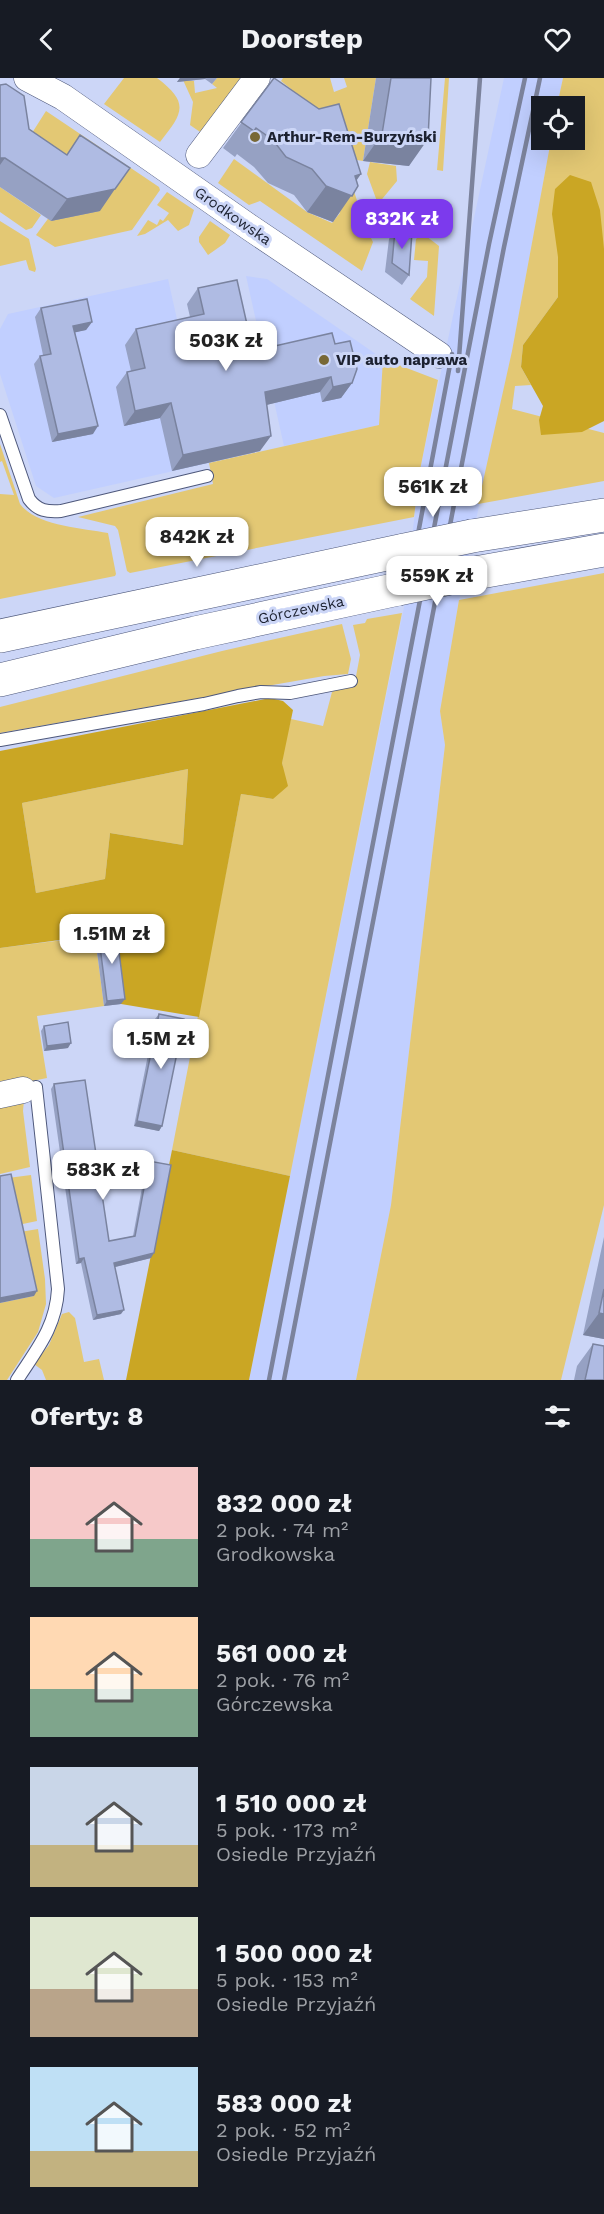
<!DOCTYPE html>
<html lang="pl">
<meta charset="utf-8">
<style>
body{margin:0;font-family:"Work Sans",sans-serif;background:#242831;color:#f1f3f6;height:100vh;display:flex;flex-direction:column;font-size:22px;white-space:nowrap}
*{box-sizing:border-box;margin:0}
p{font-size:20px;color:#9ea1a6}
.icon{flex:none;width:33px;height:33px;fill:none;stroke:currentColor;stroke-width:2;stroke-linecap:round;stroke-linejoin:round}
.map{position:relative;height:1302px;overflow:hidden}
.drawer{display:flex;flex-direction:column;background:#171b24;flex:1}
.drawer>*{flex:none}
.fabs{position:absolute;left:531px;top:18px;display:grid;gap:12px}
.fabs a{display:grid;place-items:center;width:54px;height:54px;border-radius:0px;background:#171b24;box-shadow:0 6px 24px #0002;font-size:30px}
.price{position:absolute;translate:-50% -51px;padding:0 14px;border-radius:12px;background:#fff;color:#222;font-size:20px;line-height:39px;filter:drop-shadow(0 2px 3px #0008)}
.price::after{content:'';position:absolute;left:50%;top:36px;width:18px;height:14px;margin-left:-9px;background:inherit;clip-path:polygon(0 0,100% 0,50% 100%)}
.price.on{background:#7c3aed;color:#fff}
ul{padding:0;list-style:none}
li{display:flex;align-items:center;gap:18px;height:150px;padding:0 30px}
li span{display:grid;place-items:center;flex:none;width:168px;height:120px;border-radius:0px;color:#555}
li>.icon{margin-inline-start:auto}
span .icon{width:72px;height:72px;fill:#fffc;stroke-width:1}
li b{font-size:26px}
h2{display:flex;justify-content:space-between;align-items:center;height:72px;padding:0 30px;font-size:26px}
header{display:flex;justify-content:space-between;align-items:center;height:78px;padding:0 30px;background:#171b24;font-size:27px;font-weight:700}
.map>svg:first-child{display:block}
</style>
<header><svg class="icon" aria-label="back" viewBox="0 0 24 24"><path d="M15 5l-7 7 7 7"/></svg>Doorstep<svg class="icon" aria-label="heart" viewBox="0 0 24 24"><path d="M12 20l-8-8c-3-5 5-10 8-4 3-6 11-1 8 4z"/></svg></header>
<div class="map">
<svg width="604" height="1302" viewBox="0 0 604 1302">
<rect width="100%" height="100%" fill="#ccd6f7"/>
<path fill="#c1cfff" d="M504,0H563L557,28H542V62H551L512,273L459,522L440,633L445,667L391,1127L356,1302H249L405,524L399,523L413,451L420,392Z
M246,198L267,201L383,281L379,347L284,368Z
M168,201L209,385L54,420L36,408L0,296V251L8,236Z"/>
<path fill="#e3c874" d="M124,0H157C190,25 183,35 160,64L104,26Z
M217,0H250L203,56L190,47L193,24L183,2L194,3L195,15L217,10L212,6Z
M283,0H330L334,14L347,9L344,0H376L363,83L351,81L348,95L366,150L373,164L362,193L260,123L249,127L218,105L234,81L307,134L332,145L340,135L303,50L291,11L281,3Z
M445,0H449L443,93L437,92Z
M563,0H604V171L558,179V219L523,267L521,289L531,307L515,308L512,331L604,355V403L478,426L512,273L551,62H574V28H557Z
M46,33L159,109L160,112L132,152L55,169L36,157L50,138L18,77Z
M370,84L396,88L397,103L378,126L367,96Z
M0,109L41,137L32,150L26,152L0,134Z
M167,114L194,132L189,147L178,153L168,142L145,156L137,158L148,142L157,147L160,141L163,143L169,135L157,127Z
M0,143L29,161L36,191L35,194L29,192L26,182L0,188Z
M210,143L230,157L225,165L208,177L199,164V159Z
M422,155L439,168L434,238L410,221L427,199L428,183L414,182L416,161Z
M383,281L438,302L420,392L414,439L130,495L127,493L118,452L115,448L78,439L213,406L209,385L379,347Z
M0,366L20,426C37,448 81,450 108,455L116,496L115,498L0,521V416L14,417L2,383L0,384Z
M604,495V1127L561,1302H356L391,1127L445,667L440,633L459,522Z
M402,535L290,1098L172,1072L241,716L273,721L284,698L282,685L283,672L291,641L323,648L332,614L337,611L354,609L360,577L353,547L365,545L367,541Z
M342,546L351,581L348,596L324,598L0,655V629L222,573Z
M188,691L183,767L110,755L105,801L36,815L22,725Z
M95,858L104,928L37,938L47,1000L8,1008L0,1013V870Z
M24,1022L23,1033L30,1089L0,1096V1023Z
M31,1097L37,1143L18,1147L8,1100Z
M38,1151L45,1201L46,1226L38,1254L7,1302H0V1225L34,1218L20,1154Z
M69,1234L75,1240L84,1284L99,1281L104,1302H46L42,1292L34,1286L49,1267L62,1236Z"/>
<path fill="#caa624" fill-rule="evenodd" d="M570,97L591,104L600,132L604,171V343L582,354L541,357L539,342L543,328L521,289L523,267L558,219V179L552,136L555,111Z
M270,620L283,623L293,632L282,685L288,708L273,721L241,716L199,939L121,926L112,855L0,870V673ZM188,691L183,767L110,755L105,801L36,815L22,725Z
M172,1072L290,1098L249,1302H126Z"/>
<g fill="none" stroke-linecap="round" stroke-linejoin="round">
<g stroke="#4e587b" stroke-width="14">
<path id="service" d="M0,337L29,421C38,433 47,434 61,433L207,398
M0,662L204,626L238,618L261,614L290,615L351,603
M17,1302C37,1271 56,1249 58,1211L36,1009L23,1012"/>
</g>
<g stroke="#4e587b" stroke-width="27">
<path id="minor" d="M27,0L63,19L249,149L439,277
M199,77L257,0
M0,1017L23,1012"/>
</g>
<g stroke="#4e587b" stroke-width="34">
<path id="secondary" d="M472,458L604,437
M464,497L604,472
M0,558L405,472
M0,602L195,555L398,511"/>
</g>
<use href="#service" stroke="#fff" stroke-width="12"/>
<use href="#minor" stroke="#fff" stroke-width="26"/>
<use href="#secondary" stroke="#fff" stroke-width="33"/>
<path stroke="#7c839c" stroke-width="4.5" d="M458,293L480,0
M407,514L452,276
M269,1302L489,166L525,0
M284,1302L504,169L540,0"/>
<g stroke="#4e587b" stroke-width="34" stroke-linecap="butt">
<path id="secondary-bridge" d="M405,472L472,458
M398,511L464,497"/>
</g>
<use href="#secondary-bridge" stroke="#fff" stroke-width="33"/>
</g>
<path fill="#96a1c3" d="M180,0H217L212,6L205,1L177,4Z
M274,0L357,102L333,144L307,134L294,117L268,105L254,89L237,76L235,79L223,70Z
M376,0H431L409,88L363,83Z
M0,7L29,51L67,77L80,57L100,133L51,143L0,109Z
M395,152L409,197L402,207L385,194L389,161Z
M198,210L253,273L335,266L352,305L341,320L322,324L320,314L266,327L260,373L172,393L160,340L124,348L116,309L127,294L131,293L125,267L136,251L190,239L187,226Z
M41,230L92,244L86,252L75,254L93,356L52,364L34,286L40,278L43,277L35,239Z
M98,853L121,926L104,928L95,858Z
M159,936L162,1048L159,1053L134,1048L155,941Z
M44,948L68,970L44,973L41,953Z
M54,1006L109,1163L133,1158L146,1088L149,1083L151,1180L115,1189L121,1236L93,1242L81,1185L76,1186L51,1011Z
M604,1159V1261L583,1257Z
M593,1266L604,1302H574L577,1288Z"/>
<path fill="#7a839f" d="M180,0H206L205,1L177,4Z
M382,56L428,61L409,88L363,83Z
M0,80H5L0,87Z
M361,96L347,116L358,108L333,144L307,134L326,108Z
M115,111L100,133L51,143L67,121Z
M92,244L86,252L68,256L73,248Z
M331,299L320,314L254,330L265,314Z
M352,305L341,320L322,324L333,309Z
M171,325L160,340L124,348L135,333Z
M98,348L93,356L52,364L58,356Z
M271,358L260,373L172,393L183,377Z
M125,921L121,926L104,928L107,923Z
M71,965L68,970L44,973L47,968Z
M137,1043L162,1048L159,1053L134,1048Z
M154,1175L151,1180L111,1190L114,1185Z
M84,1180L81,1185L76,1186L79,1181Z
M37,1213L34,1218L0,1225V1220Z
M124,1232L121,1236L93,1242L97,1237Z
M599,1235L604,1236V1261L583,1257Z"/>
<path fill="#afbbe3" stroke="#7a839f" stroke-width="1.5" d="M274,0L319,31L339,26L361,96L355,98L358,108L352,118L326,108L312,91L286,79L273,62L256,50L254,53L241,44Z
M391,0H431L428,61L382,56Z
M6,6L24,18L29,51L67,77L80,57L130,90L115,111L67,121L5,80H0V7Z
M395,152L412,154L409,197L392,185Z
M237,202L253,273L332,255L335,266L350,263L357,291L352,305L333,309L331,299L265,314L271,358L183,377L171,325L135,333L127,294L145,290L136,251L204,236L198,210Z
M87,221L92,244L73,248L98,348L58,356L40,278L51,276L41,230Z
M116,850L125,921L107,923L98,853Z
M159,936L184,941L162,1048L137,1043Z
M68,944L71,965L47,968L44,948Z
M85,1002L109,1163L135,1158L149,1083L171,1087L154,1175L114,1185L124,1232L97,1237L84,1180L79,1181L54,1006Z
M11,1096L37,1213L0,1220V1098Z
M604,1211V1236L599,1235Z
M593,1266L604,1268V1302H585Z"/>
<g fill="#786836" stroke="#ccd6f7" stroke-width="2">
<circle cx="255" cy="59" r="6"/>
<circle cx="324" cy="282" r="6"/>
</g>
<g text-anchor="middle" stroke-width="6" stroke-linejoin="round" paint-order="stroke">
<g font-size="15" font-weight="bold" fill="#1c2130" stroke="#ccd6f7" text-anchor="start">
<text x="267" y="64">Arthur-Rem-Burzyński</text>
<text x="336" y="287">VIP auto naprawa</text>
</g>
<g font-size="15" fill="#1c2130" stroke="#ccd6f7">
<text transform="translate(233 138) rotate(35)" y="5">Grodkowska</text>
<text transform="translate(301 532) rotate(-12)" y="5">Górczewska</text>
</g>
</g>
</svg>
<div class="fabs">
<a><svg class="icon" aria-label="locate" viewBox="0 0 24 24"><circle cx="12" cy="12" r="6"/><path d="M12 2v4M12 18v4M2 12h4M18 12h4"/></svg></a>
</div>
<b class="price on" style="left:402px;top:172px">832K zł</b>
<b class="price" style="left:226px;top:294px">503K zł</b>
<b class="price" style="left:433px;top:440px">561K zł</b>
<b class="price" style="left:197px;top:490px">842K zł</b>
<b class="price" style="left:437px;top:529px">559K zł</b>
<b class="price" style="left:112px;top:887px">1.51M zł</b>
<b class="price" style="left:161px;top:992px">1.5M zł</b>
<b class="price" style="left:103px;top:1123px">583K zł</b>
</div>
<section class="drawer">
<h2>Oferty: 8<svg class="icon" aria-label="filters" viewBox="0 0 24 24"><path d="M4 7h16M4 17h16"/><circle cx="9" cy="7" r="2"/><circle cx="15" cy="17" r="2"/></svg></h2>
<ul>
<li><span style="background:linear-gradient(#f6c9c9 60%,#7fa58c 0)"><svg class="icon" aria-label="home" viewBox="0 0 24 24"><path d="M3 11l9-7 9 7M6 9v11h12V9"/></svg></span><div><b>832 000 zł</b><p>2 pok. · 74 m²</p><p>Grodkowska</p></div></li>
<li><span style="background:linear-gradient(#ffd9b3 60%,#7fa58c 0)"><svg class="icon" aria-label="home" viewBox="0 0 24 24"><path d="M3 11l9-7 9 7M6 9v11h12V9"/></svg></span><div><b>561 000 zł</b><p>2 pok. · 76 m²</p><p>Górczewska</p></div></li>
<li><span style="background:linear-gradient(#c9d6e8 65%,#c2b280 0)"><svg class="icon" aria-label="home" viewBox="0 0 24 24"><path d="M3 11l9-7 9 7M6 9v11h12V9"/></svg></span><div><b>1 510 000 zł</b><p>5 pok. · 173 m²</p><p>Osiedle Przyjaźń</p></div></li>
<li><span style="background:linear-gradient(#dfe7d0 60%,#b9a48a 0)"><svg class="icon" aria-label="home" viewBox="0 0 24 24"><path d="M3 11l9-7 9 7M6 9v11h12V9"/></svg></span><div><b>1 500 000 zł</b><p>5 pok. · 153 m²</p><p>Osiedle Przyjaźń</p></div></li>
<li><span style="background:linear-gradient(#bfe0f5 70%,#c2b280 0)"><svg class="icon" aria-label="home" viewBox="0 0 24 24"><path d="M3 11l9-7 9 7M6 9v11h12V9"/></svg></span><div><b>583 000 zł</b><p>2 pok. · 52 m²</p><p>Osiedle Przyjaźń</p></div></li>
</ul>
</section>
